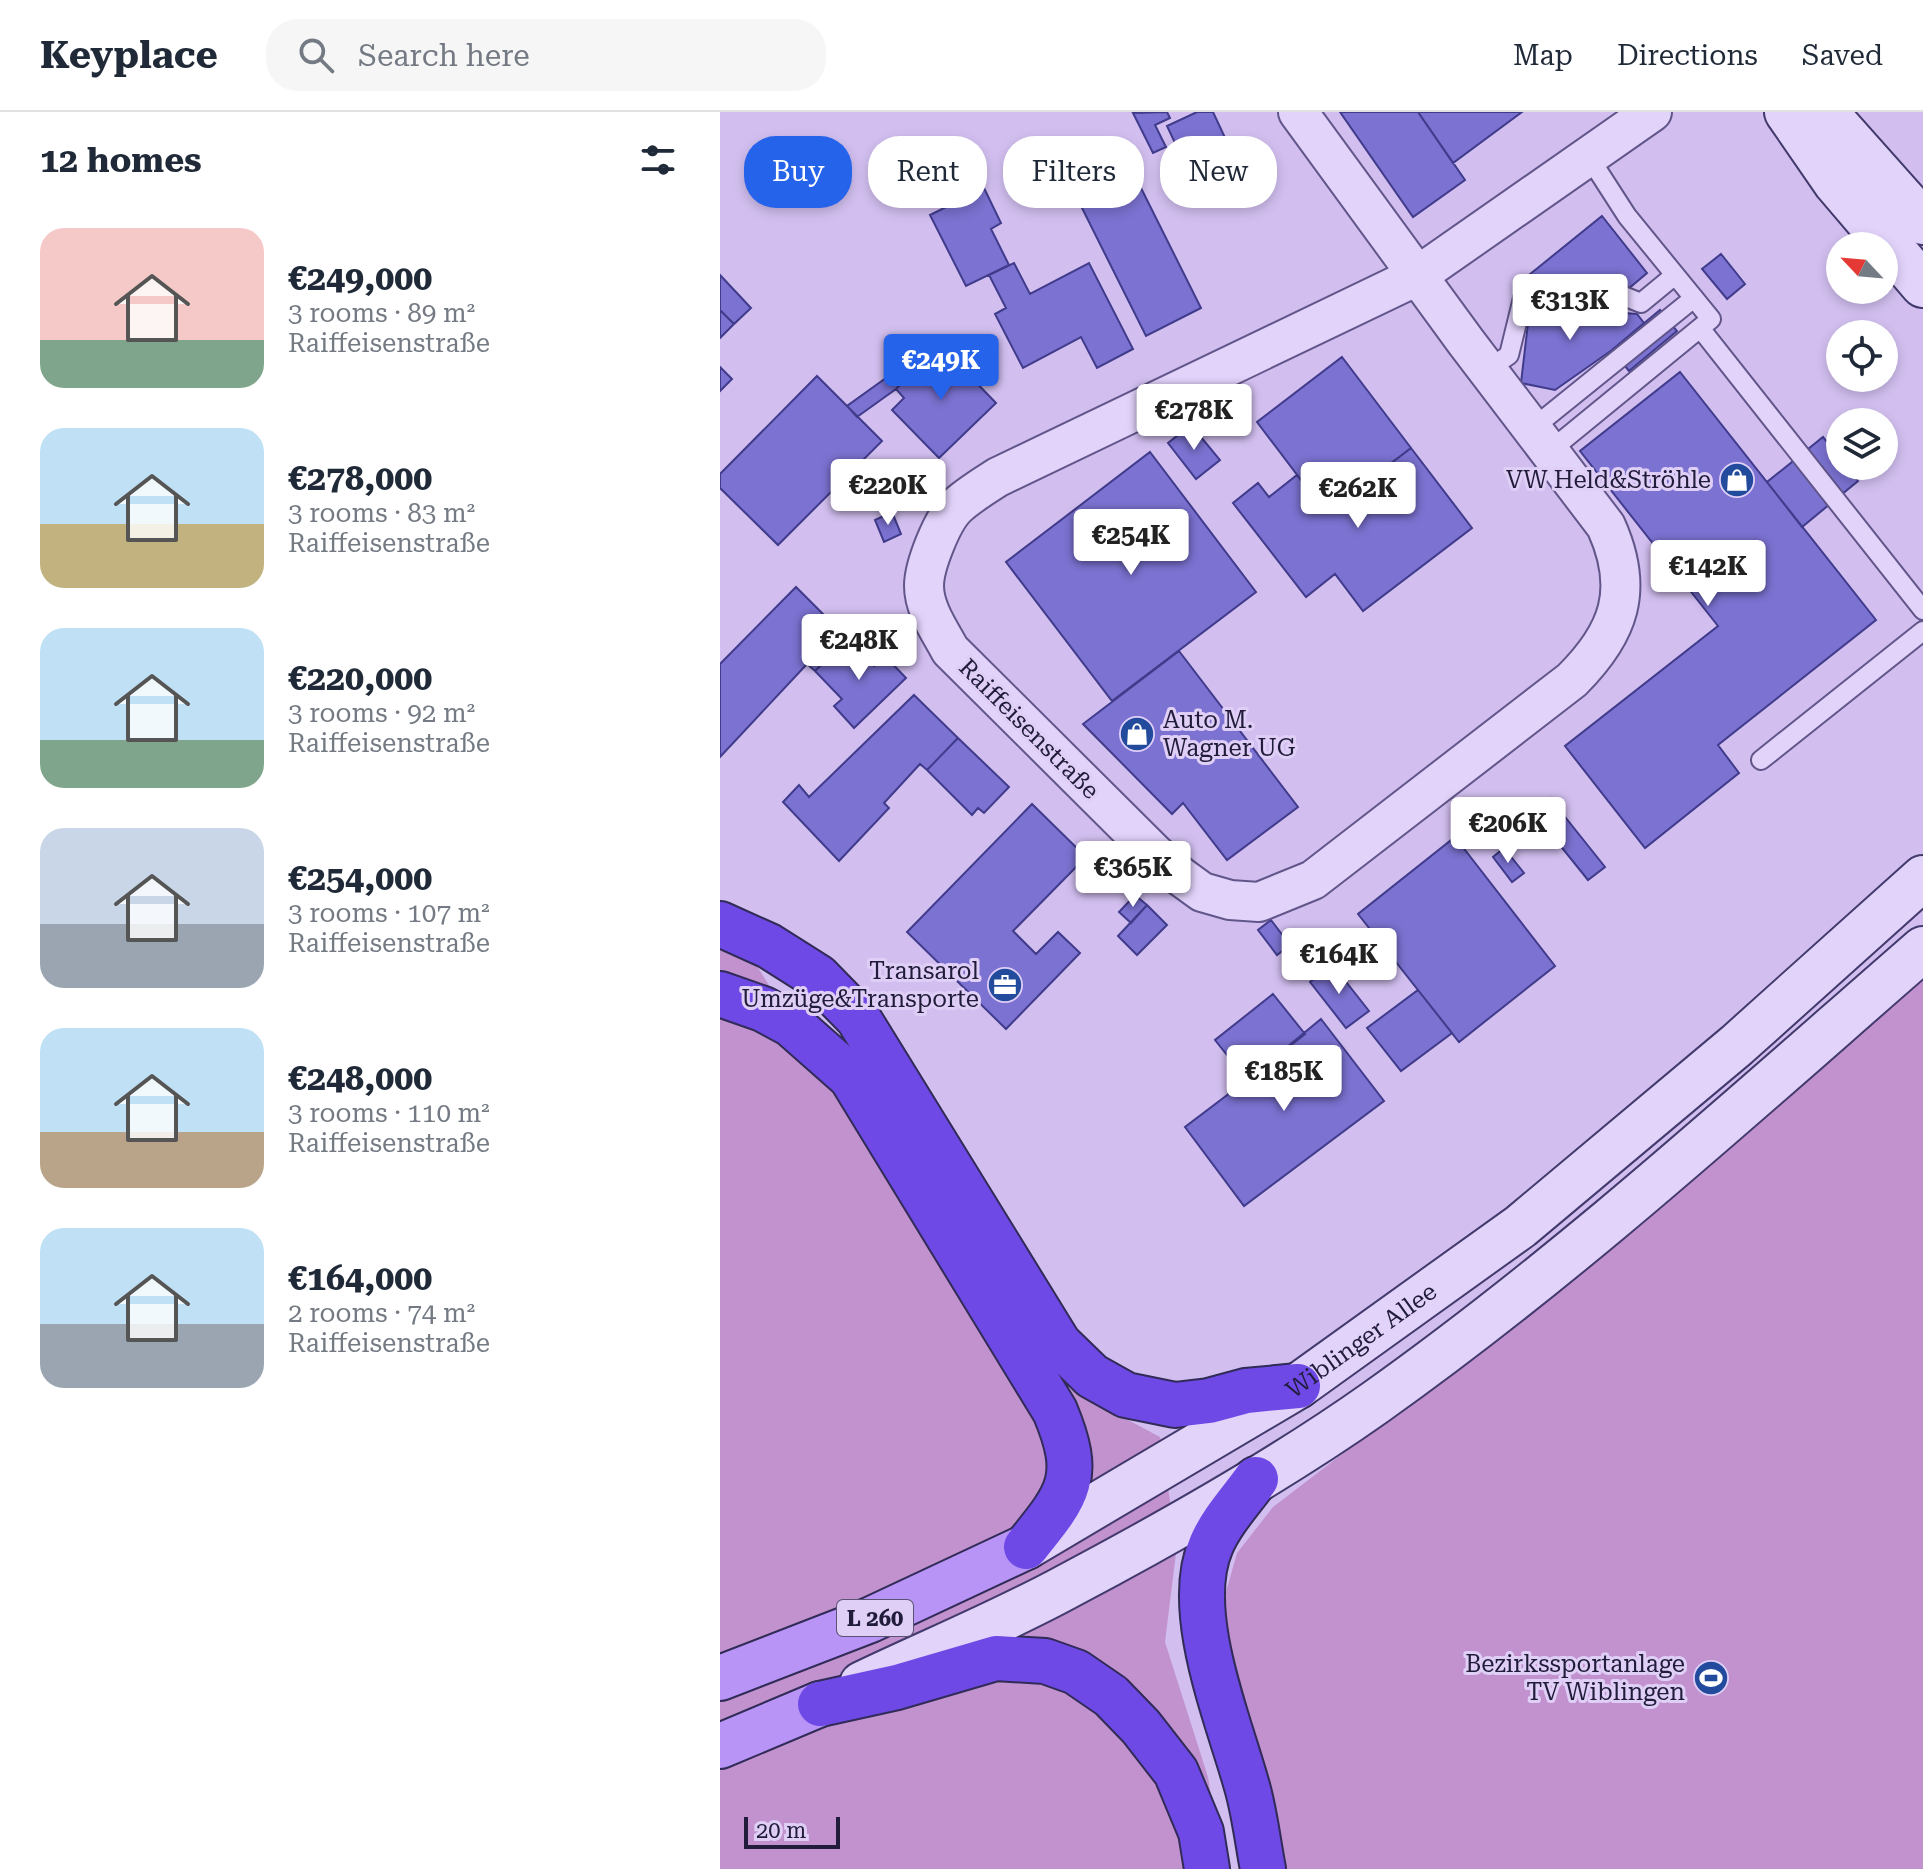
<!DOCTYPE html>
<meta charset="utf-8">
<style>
body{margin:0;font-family:"Roboto Serif",serif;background:#f6f6f7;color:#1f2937;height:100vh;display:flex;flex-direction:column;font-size:30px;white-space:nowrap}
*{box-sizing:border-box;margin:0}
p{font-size:26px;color:#747a83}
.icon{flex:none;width:44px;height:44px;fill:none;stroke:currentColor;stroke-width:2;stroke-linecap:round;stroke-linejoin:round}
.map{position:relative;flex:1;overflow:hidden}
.details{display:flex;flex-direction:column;background:#fff;width:720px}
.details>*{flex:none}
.banner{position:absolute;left:24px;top:24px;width:760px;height:72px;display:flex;gap:16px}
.needle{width:52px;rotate:296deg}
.buttons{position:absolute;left:1106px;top:120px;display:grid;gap:16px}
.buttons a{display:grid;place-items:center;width:72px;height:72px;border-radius:50%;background:#fff;box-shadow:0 4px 12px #0003;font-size:40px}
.scale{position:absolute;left:24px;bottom:20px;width:96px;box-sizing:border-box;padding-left:8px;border:4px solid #201c39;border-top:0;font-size:22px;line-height:28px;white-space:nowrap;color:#201c39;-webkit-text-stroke:6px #dfcff7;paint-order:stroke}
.price{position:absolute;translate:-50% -68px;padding:0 18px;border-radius:8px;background:#fff;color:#222;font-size:26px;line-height:52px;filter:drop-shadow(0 2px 4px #0008)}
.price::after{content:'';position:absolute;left:50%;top:48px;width:24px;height:18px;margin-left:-12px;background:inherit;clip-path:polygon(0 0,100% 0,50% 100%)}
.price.on{background:#2563eb;color:#fff}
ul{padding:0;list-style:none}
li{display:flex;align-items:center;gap:24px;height:200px;padding:0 40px}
li span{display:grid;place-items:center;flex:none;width:224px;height:160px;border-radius:24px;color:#555}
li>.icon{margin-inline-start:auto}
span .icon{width:96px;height:96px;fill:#fffc;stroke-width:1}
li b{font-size:34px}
h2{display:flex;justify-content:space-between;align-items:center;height:96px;padding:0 40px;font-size:34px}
.tag{padding:0 28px;border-radius:32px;background:#fff;box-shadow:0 4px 12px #0003;font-size:28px;line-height:72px}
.tag.on{background:#2563eb;color:#fff}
header{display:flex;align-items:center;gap:48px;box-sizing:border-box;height:112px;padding:0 40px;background:#fff;border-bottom:2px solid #e0e1e3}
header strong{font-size:38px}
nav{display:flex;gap:44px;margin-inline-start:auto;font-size:28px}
.search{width:560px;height:72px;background:#f6f6f7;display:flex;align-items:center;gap:20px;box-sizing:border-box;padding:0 28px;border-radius:32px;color:#747a83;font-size:30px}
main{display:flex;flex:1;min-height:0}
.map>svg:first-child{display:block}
</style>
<header>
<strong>Keyplace</strong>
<div class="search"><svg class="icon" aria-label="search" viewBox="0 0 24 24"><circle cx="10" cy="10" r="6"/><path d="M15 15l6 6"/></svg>Search here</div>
<nav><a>Map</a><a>Directions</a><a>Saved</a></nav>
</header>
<main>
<section class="details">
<h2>12 homes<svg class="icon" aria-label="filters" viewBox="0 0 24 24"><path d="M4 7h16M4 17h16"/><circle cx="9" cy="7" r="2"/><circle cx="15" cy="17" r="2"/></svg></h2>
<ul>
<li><span style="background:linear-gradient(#f6c9c9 70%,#7fa58c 0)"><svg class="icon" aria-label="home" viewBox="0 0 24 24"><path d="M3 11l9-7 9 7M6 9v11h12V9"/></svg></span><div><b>€249,000</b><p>3 rooms · 89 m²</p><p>Raiffeisenstraße</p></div></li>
<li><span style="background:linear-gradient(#bfe0f5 60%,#c2b280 0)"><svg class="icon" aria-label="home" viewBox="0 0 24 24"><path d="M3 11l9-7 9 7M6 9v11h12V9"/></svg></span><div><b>€278,000</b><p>3 rooms · 83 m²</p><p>Raiffeisenstraße</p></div></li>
<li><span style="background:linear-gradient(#bfe0f5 70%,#7fa58c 0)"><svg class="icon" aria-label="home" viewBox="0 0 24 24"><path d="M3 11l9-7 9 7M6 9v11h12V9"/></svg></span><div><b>€220,000</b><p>3 rooms · 92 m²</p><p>Raiffeisenstraße</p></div></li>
<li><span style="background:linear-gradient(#c9d6e8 60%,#9aa5b1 0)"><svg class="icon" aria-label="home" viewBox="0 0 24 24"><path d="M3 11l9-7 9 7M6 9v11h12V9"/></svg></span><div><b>€254,000</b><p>3 rooms · 107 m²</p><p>Raiffeisenstraße</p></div></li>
<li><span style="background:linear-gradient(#bfe0f5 65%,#b9a48a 0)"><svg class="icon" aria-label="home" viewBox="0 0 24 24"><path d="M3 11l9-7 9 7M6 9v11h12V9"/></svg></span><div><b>€248,000</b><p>3 rooms · 110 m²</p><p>Raiffeisenstraße</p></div></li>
<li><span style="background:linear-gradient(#bfe0f5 60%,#9aa5b1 0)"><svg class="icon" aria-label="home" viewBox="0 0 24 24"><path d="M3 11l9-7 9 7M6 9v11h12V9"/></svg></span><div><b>€164,000</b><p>2 rooms · 74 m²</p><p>Raiffeisenstraße</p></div></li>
</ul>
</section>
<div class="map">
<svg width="1203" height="1757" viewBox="0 0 1203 1757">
<rect width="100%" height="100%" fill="#d2bff0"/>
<path fill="#c292cf" d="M0,835L34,849L272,1235L440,1325L457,1433L445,1530L488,1665L503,1757H0Z
M1203,866V1757H557L505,1548L506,1480L517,1441L553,1395L843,1173Z"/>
<path fill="#7b72d1" stroke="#403b8b" stroke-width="2" d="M447,0L450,6L435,13L446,35L433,41L413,1Z
M477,0H493L515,47L472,67L447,14Z
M620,0H698L745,68L693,105Z
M698,0H802L733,51Z
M408,50L481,196L426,224L353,78Z
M264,76L281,111L271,117L289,153L246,174L210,103Z
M882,104L927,161L881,200L810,194L804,167Z
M1001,142L1025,172L1007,187L982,157Z
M294,151L310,182L369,151L413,237L377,256L361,225L303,256L275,202L286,196L269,163Z
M0,163L31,196L14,212L0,198Z
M810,194L917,202L924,211L892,238L835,278L801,271Z
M0,198L14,212L0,226Z
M940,198L957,219L909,259L892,238Z
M220,233L276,291L219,346L172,298L184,286L176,277Z
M622,245L691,336L606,401L537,310Z
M184,253L191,261L176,277L137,305L127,294Z
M0,255L12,267L0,279Z
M960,260L1156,508L998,633L1019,661L925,736L845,634L998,514L860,339Z
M97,264L162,329L58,433L0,376V362Z
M471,313L500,348L476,367L448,331Z
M1103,325L1120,346V354H1126L1138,369L1082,415L1047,370Z
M691,336L752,416L643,499L615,462L586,485L513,391L538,371L549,385L577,363L606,401Z
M430,340L536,480L392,589L286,450Z
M172,400L181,422L164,430L155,408Z
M76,475L128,527L95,559L87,552L0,645V552Z
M128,527L154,554L165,544L186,566L134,616L114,594L122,587L95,559Z
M459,539L578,695L507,748L463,691L452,702L363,612Z
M194,583L238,626L207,658L200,652L164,691L169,696L119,749L63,690L79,673L89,685Z
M238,626L289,675L264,701L258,696L252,703L207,658Z
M830,686L885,755L868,768L813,700Z
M312,692L366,745L293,819L316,842L338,820L360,841L286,917L187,820Z
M735,725L835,854L739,930L638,802Z
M784,736L804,761L792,770L773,745Z
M415,783L427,793L411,811L399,800Z
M427,793L447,813L417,843L398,824Z
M551,808L570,833L557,843L538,818Z
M612,852L649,899L626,916L590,870Z
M698,878L732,921L681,959L647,916Z
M553,882L585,922L527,968L495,928Z
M601,907L664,989L524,1094L465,1015L527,968Z"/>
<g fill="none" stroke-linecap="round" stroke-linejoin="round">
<g stroke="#61568a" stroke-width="22">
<path id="lane" d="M901,183L921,191L955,163
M980,216L1203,498
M767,258L789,243L803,186L807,182
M813,316L974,186
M831,338L991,207L907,104L869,45
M1041,648L1203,519"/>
</g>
<g stroke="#61568a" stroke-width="42">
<path id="street" d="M578,0L746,230L886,414C915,478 899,521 852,568L593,768L539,790L510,788L482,780L460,764L434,741L230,538C220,519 204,497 204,474C204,454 222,408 237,394C249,383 264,374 278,365L697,164L932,0"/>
</g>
<g stroke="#423a6c" stroke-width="48">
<g id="secondary">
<path d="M1067,0L1116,71L1203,173"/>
<path d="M1105,0L1203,110"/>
<path id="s1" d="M306,1435L578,1274L801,1114L1017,933L1203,766"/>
<path d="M142,1572C211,1539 282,1510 348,1474C452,1419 560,1358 656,1290C849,1153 1025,992 1203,837"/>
</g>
</g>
<g stroke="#312b57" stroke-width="48">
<path id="primary" d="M0,1566L150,1508L306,1435
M0,1634L100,1592"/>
</g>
<g stroke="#312b57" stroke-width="48">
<path id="highway" d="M0,812L49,834L98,865L138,906L339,1232L372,1264L406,1283L455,1293L489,1289L526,1279L578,1274
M0,882L43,897L71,912L131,965L335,1299C363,1366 349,1382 306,1435
M536,1367C521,1388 501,1409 491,1433C462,1500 510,1611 528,1678C535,1704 538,1731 543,1757
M100,1592L177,1575L276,1546L325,1549L356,1560L391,1584L421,1615L456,1660L481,1720L487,1757"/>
</g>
<use href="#lane" stroke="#e2d3fb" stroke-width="18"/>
<use href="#street" stroke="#e2d3fb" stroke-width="38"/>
<use href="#secondary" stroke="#e2d3fb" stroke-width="44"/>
<use href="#primary" stroke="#b894f7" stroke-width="44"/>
<use href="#highway" stroke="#6e49e6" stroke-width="44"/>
</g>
<defs>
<g id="shop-disc" transform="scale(1.8)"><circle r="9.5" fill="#224b9d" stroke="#dfcff7"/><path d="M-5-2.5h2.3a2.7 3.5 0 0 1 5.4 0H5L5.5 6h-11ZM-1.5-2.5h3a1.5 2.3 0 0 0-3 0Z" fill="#fff"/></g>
<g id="office-disc" transform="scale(1.8)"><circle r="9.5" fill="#224b9d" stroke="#dfcff7"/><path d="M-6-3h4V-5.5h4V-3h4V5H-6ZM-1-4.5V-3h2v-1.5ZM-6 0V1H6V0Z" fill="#fff"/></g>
<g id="stadium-disc" transform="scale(1.8)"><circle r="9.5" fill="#224b9d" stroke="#dfcff7"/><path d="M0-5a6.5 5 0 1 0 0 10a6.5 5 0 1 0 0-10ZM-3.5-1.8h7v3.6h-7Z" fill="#fff"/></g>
</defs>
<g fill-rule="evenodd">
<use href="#shop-disc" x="1017" y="368"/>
<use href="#shop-disc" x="417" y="622"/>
<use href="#office-disc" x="285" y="873"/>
<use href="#stadium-disc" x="991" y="1566"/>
</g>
<g text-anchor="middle" stroke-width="6" stroke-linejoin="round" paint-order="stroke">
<rect fill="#dfcff7" stroke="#595272" stroke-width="2" x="117" y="1488" width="76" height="36" rx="6"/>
<g font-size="22" font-weight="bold" fill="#201c39">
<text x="155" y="1514">L 260</text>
</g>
<g font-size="24" fill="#201c39" stroke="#dfcff7" text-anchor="end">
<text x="991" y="376">VW Held&amp;Ströhle</text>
<text x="443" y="616" text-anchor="start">Auto M.<tspan x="443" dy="28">Wagner UG</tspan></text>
<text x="259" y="867">Transarol<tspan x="259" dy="28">Umzüge&amp;Transporte</tspan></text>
<text x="965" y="1560">Bezirkssportanlage<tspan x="965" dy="28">TV Wiblingen</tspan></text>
</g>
<g font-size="24" fill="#201c39" stroke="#dfcff7">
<text transform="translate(309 617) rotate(45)" y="8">Raiffeisenstraße</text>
<text dy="8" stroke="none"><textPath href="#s1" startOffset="394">Wiblinger Allee</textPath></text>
</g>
</g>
</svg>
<div class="buttons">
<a><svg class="needle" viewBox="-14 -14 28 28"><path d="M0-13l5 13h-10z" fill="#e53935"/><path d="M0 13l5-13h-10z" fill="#747a83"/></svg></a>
<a><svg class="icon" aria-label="locate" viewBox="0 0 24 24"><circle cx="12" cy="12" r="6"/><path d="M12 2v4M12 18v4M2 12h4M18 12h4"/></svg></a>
<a><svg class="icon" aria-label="layers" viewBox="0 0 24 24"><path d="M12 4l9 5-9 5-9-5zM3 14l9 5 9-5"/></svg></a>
</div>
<div class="scale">20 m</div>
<b class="price" style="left:850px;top:230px">€313K</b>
<b class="price on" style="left:221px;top:290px">€249K</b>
<b class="price" style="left:474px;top:340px">€278K</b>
<b class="price" style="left:168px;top:415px">€220K</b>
<b class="price" style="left:638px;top:418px">€262K</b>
<b class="price" style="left:411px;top:465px">€254K</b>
<b class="price" style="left:988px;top:496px">€142K</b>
<b class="price" style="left:139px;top:570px">€248K</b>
<b class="price" style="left:788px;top:753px">€206K</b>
<b class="price" style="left:413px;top:797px">€365K</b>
<b class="price" style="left:619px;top:884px">€164K</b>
<b class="price" style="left:564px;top:1001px">€185K</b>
<div class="banner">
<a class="tag on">Buy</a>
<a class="tag">Rent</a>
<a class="tag">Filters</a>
<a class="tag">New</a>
</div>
</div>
</main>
